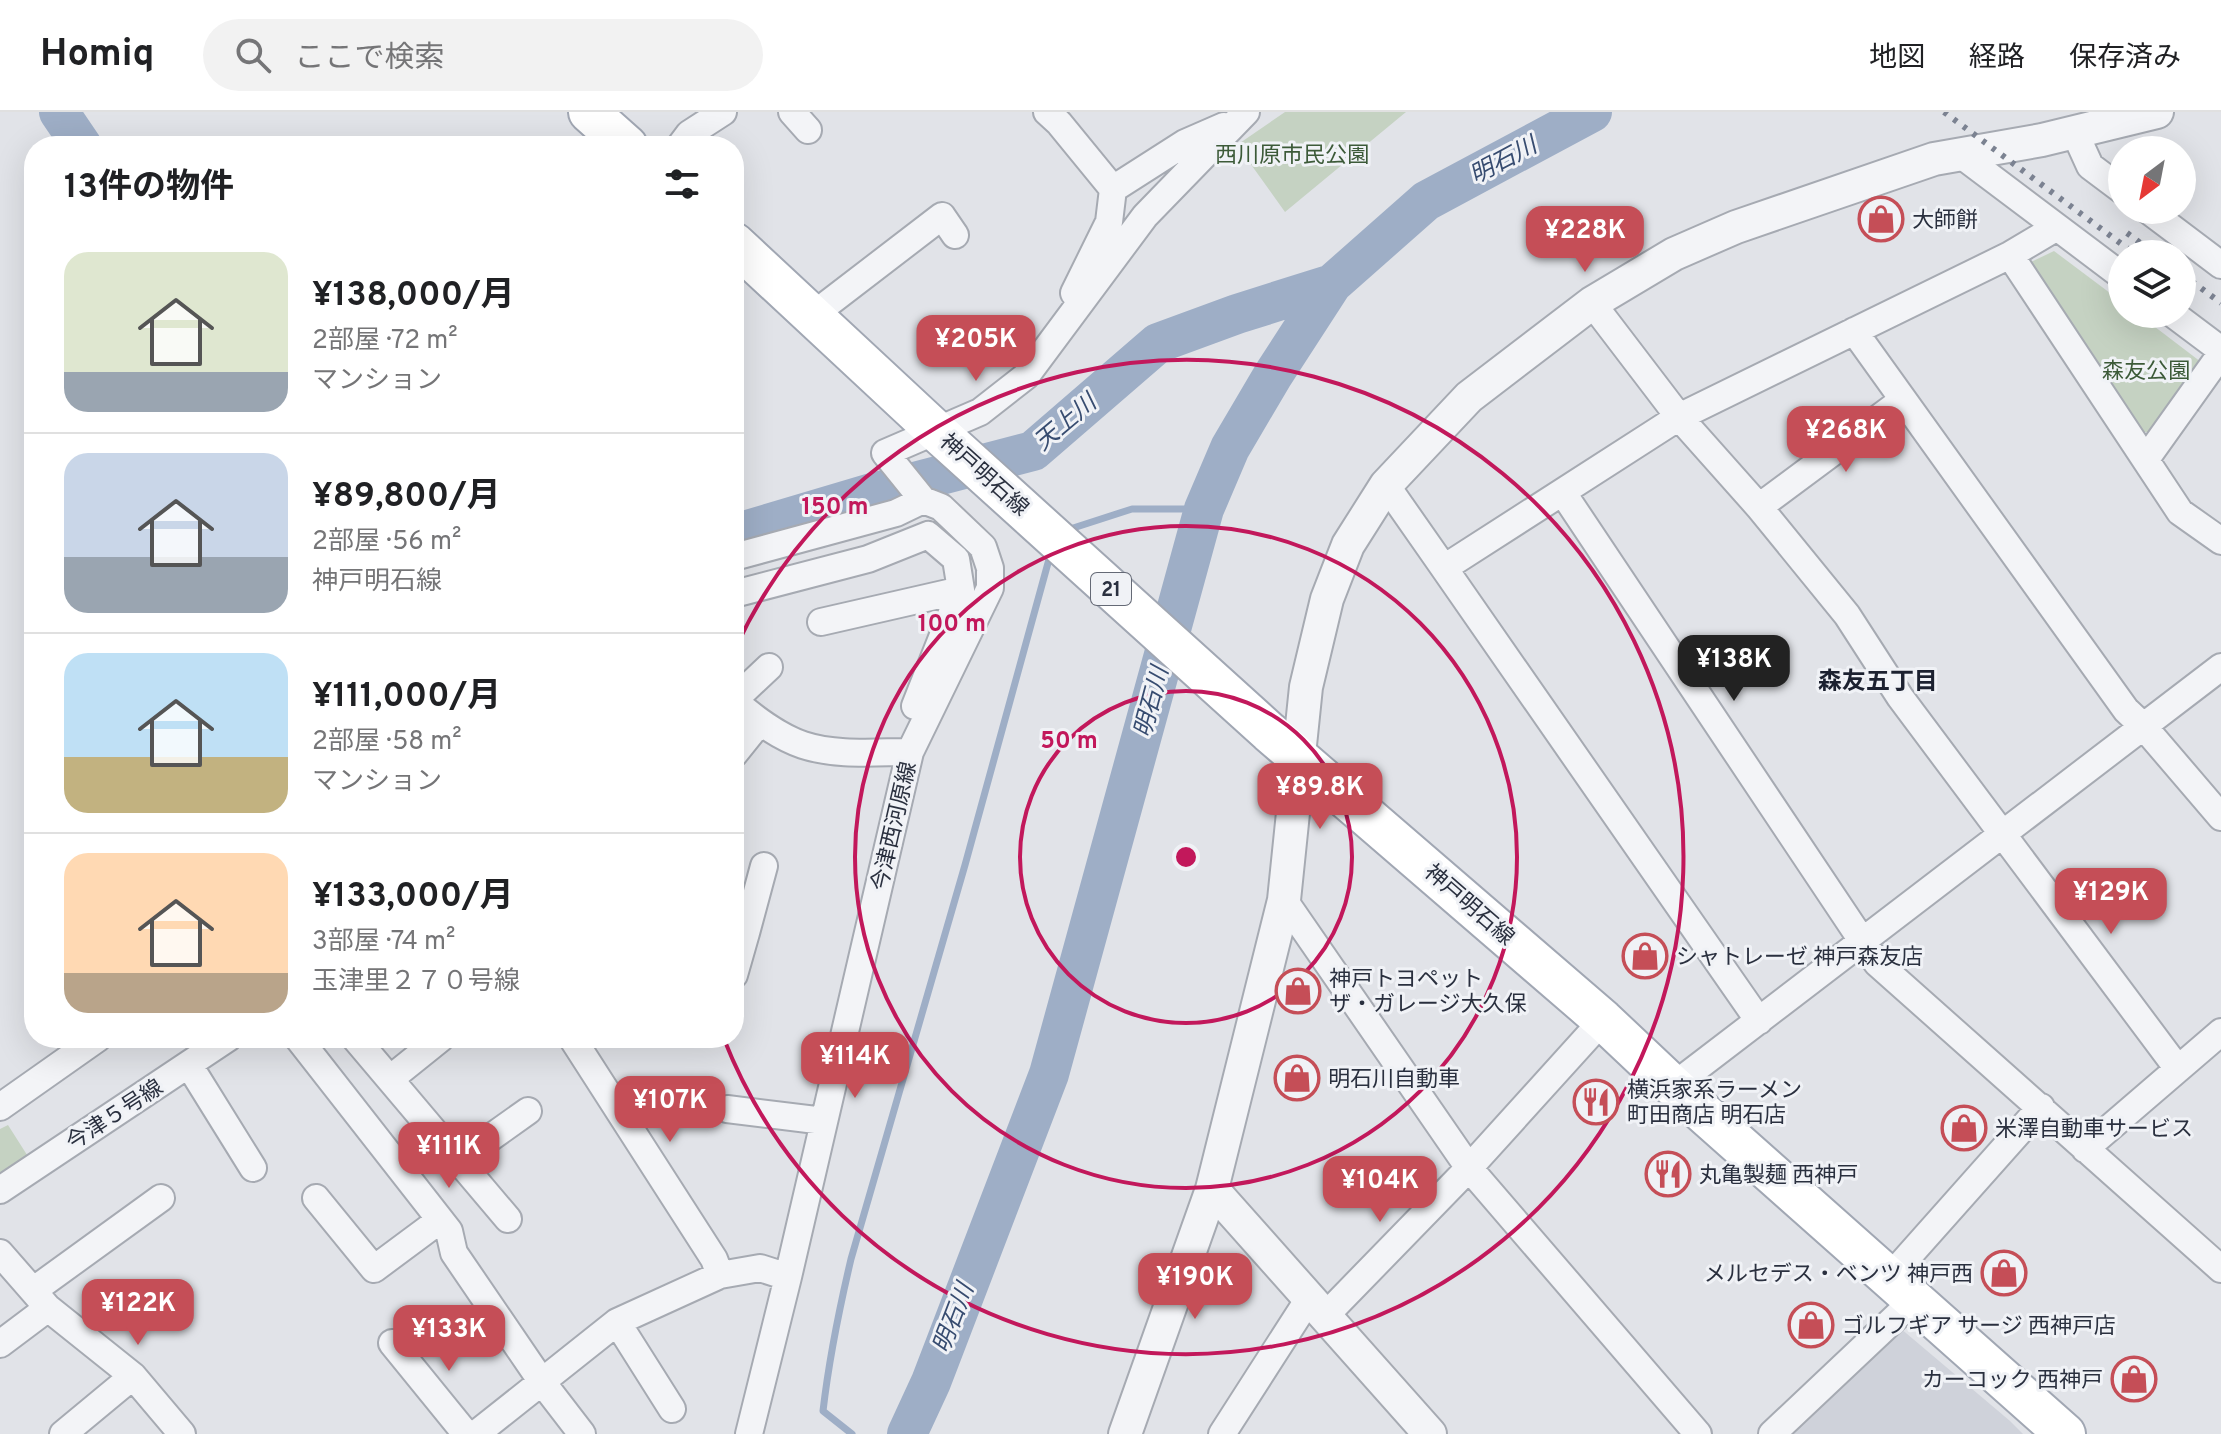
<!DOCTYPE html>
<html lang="ja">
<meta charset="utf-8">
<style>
body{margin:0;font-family:Overpass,"Noto Sans JP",sans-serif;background:#f2f2f2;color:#202124;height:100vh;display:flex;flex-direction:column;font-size:30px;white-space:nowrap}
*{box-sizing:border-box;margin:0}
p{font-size:26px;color:#757577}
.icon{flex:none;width:44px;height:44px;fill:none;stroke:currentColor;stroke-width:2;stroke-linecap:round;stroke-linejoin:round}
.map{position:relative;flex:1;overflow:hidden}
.sheet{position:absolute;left:24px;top:24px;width:720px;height:912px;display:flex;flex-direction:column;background:#fff;border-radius:32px;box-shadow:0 8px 32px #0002}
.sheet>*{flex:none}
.needle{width:52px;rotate:212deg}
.buttons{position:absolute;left:2108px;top:24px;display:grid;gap:16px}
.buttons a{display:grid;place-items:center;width:88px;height:88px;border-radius:50%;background:#fff;box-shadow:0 8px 32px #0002;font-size:40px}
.price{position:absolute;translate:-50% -68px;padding:0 18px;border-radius:16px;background:#c54e57;color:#fff;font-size:26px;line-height:52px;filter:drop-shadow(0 2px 4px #0008)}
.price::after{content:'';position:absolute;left:50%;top:48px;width:24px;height:18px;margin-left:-12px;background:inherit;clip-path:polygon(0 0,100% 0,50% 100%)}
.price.current{background:#222;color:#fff}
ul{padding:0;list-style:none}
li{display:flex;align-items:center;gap:24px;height:200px;padding:0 40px}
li+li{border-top:2px solid #e0e0e0}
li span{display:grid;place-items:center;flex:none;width:224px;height:160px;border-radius:24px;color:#555}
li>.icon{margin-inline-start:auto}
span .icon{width:96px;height:96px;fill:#fffc;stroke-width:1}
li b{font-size:34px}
h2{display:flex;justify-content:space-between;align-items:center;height:96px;padding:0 40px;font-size:34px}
header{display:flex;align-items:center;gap:48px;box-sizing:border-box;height:112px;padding:0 40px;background:#fff;border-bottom:2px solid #e0e0e0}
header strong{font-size:38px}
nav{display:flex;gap:44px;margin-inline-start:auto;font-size:28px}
.search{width:560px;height:72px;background:#f2f2f2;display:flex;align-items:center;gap:20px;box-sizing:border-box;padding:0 28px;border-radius:44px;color:#757577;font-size:30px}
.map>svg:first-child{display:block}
</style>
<header>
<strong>Homiq</strong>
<div class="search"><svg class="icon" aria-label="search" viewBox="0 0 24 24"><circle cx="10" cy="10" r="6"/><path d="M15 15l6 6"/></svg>ここで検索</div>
<nav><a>地図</a><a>経路</a><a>保存済み</a></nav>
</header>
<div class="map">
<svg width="2221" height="1322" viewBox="0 0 2221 1322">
<rect width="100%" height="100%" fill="#e1e3e8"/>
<path fill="#cfd2da" d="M1900,1216L2010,1309L2023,1322H1787Z"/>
<path fill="#c5d2c2" d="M1285,0H1406L1285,100L1237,33Z
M2054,139L2122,190V202H2138L2201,250L2154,320H2136L2029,151Z
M8,1013L29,1046L0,1069V1017Z"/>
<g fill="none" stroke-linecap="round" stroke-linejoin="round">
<path stroke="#9eaec6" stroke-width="7" d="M1067,418L1132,397H1204
M852,1322L823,1299C829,1247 839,1198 851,1147L965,753L1051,440"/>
<path stroke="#9eaec6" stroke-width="40" d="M59,0L82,34
M734,422L872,381L1033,339L1158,231L1237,202L1332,172
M907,1322L931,1270L1049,962L1204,397L1230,336L1273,263L1332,172L1426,89L1592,0"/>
<g stroke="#a6aab2" stroke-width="30">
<path id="minor" d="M792,0L808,18
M1047,0L1059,11L1113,77L1109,110L1074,181
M2075,21L2090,54L2122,78
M680,34L689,22L723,0
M1960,42L2122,164
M1113,77L1185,31L1224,14
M2148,98L2221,153
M2010,143L2180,400L2221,429
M1592,191L1679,305L1759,395L1847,503L1900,585L2178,957
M2173,202L2221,238
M813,203L942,104L955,123
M1854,219L2126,598L2144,615L2221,705
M2146,347L2221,242
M1386,373L1444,456L1679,305L2010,143L2057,115
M1563,381L1877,851L2221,1157
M1759,395L1903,288
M734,445L896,401L923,388
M1444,456L1759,909
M734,482L868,447L928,423L956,447L961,478L915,594
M821,510L961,478
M734,588L769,555
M734,589C754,606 777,624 803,633C836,644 876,640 910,640
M734,642L759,611
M1284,788L1469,1056L1698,1322
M734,813L746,821L734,863
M746,821L764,754
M298,926L449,1119L454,1141L542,1270L582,1322
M355,926L508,1107
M572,926L714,1147L720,1163
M189,953L253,1056
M390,967L441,926
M1673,974L2221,555
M0,995L98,926
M727,997L824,1009
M2085,1037L2221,920
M459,1048L528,999
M0,1078L228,926
M316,1086L374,1157L440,1108
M0,1141L48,1196L133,1264L182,1322
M1889,1166L2041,995
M34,1178L161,1086
M1326,1203L1469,1056L1603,908
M617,1210L672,1297
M392,1231L466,1322
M0,1232L48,1196
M63,1322L133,1264
M476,1322L617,1210L720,1163L760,1156L788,1165
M749,1322L788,1165L910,640L990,476V456L983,435L941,395L923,388L885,341L980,300L1026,264L1145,104L1246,0
M1222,1322L1310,1185
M1772,1322L1914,1188"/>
</g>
<g stroke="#a6aab2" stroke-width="36">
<path id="tertiary" d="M1212,1077L1430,1322
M1125,1322L1212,1077L1284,788L1306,575L1327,487L1348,433L1386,373L1469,285L1592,191L1674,142L1736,115L1934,47L2042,28L2157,0"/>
</g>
<g stroke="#a1a7b3" stroke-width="44">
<path id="primary" d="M589,0L627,34
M734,131L935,318L1269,620L1603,908L1673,974L2065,1322"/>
</g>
<use href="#minor" stroke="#f3f4f7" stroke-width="26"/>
<use href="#tertiary" stroke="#f3f4f7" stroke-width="32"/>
<use href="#primary" stroke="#fff" stroke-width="40"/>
<path stroke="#7b8291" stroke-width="6" stroke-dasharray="4 8" stroke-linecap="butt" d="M1944,0L2135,142
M2127,121L2155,142
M2182,162L2221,191"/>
</g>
<g fill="none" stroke="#c2185b" stroke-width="4">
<circle cx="1186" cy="745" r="166"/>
<circle cx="1186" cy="745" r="331"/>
<path d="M736 535A497 497 0 1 1 724 927"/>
</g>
<defs>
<g id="shop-ring" transform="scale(2.3)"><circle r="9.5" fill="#f0f2f6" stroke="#c54e57" stroke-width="1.5"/><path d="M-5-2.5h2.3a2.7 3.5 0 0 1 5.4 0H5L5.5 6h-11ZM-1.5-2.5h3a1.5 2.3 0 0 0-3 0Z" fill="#c54e57"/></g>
<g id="restaurant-ring" transform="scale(2.3)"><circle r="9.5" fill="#f0f2f6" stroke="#c54e57" stroke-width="1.5"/><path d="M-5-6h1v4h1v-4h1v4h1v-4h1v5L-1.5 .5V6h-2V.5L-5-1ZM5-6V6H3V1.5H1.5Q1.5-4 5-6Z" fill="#c54e57"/></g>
</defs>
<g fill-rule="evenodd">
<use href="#shop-ring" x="1881" y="107"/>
<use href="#shop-ring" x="1645" y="844"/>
<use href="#shop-ring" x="1298" y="879"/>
<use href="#shop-ring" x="1297" y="966"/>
<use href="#restaurant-ring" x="1596" y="990"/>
<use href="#shop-ring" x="1964" y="1016"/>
<use href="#restaurant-ring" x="1668" y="1062"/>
<use href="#shop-ring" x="2004" y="1161"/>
<use href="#shop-ring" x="1811" y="1213"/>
<use href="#shop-ring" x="2134" y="1267"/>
</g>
<g text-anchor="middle" stroke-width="6" stroke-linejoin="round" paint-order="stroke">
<rect fill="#f0f2f6" stroke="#656a76" stroke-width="2" x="1091" y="461" width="40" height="32" rx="6"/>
<g font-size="20" font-weight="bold" fill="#2a303f">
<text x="1111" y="484">21</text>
</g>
<g font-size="22" fill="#3c5a38" stroke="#f0f2f6">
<text x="1292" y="50">西川原市民公園</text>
<text x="2146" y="266">森友公園</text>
</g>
<g font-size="22" fill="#2a303f" stroke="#f0f2f6" text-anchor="start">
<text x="1912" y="115">大師餅</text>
<text x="1676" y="852">シャトレーゼ 神戸森友店</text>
<text x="1329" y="874">神戸トヨペット<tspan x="1329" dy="25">ザ・ガレージ大久保</tspan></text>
<text x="1328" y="974">明石川自動車</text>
<text x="1627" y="985">横浜家系ラーメン<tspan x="1627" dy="25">町田商店 明石店</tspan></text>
<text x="1995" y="1024">米澤自動車サービス</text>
<text x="1699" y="1070">丸亀製麺 西神戸</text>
<text x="1973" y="1169" text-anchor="end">メルセデス・ベンツ 神戸西</text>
<text x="1842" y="1221">ゴルフギア サージ 西神戸店</text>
<text x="2103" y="1275" text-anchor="end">カーコック 西神戸</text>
</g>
<g font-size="22" fill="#2a303f" stroke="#f0f2f6">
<text transform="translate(985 362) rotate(42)" y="8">神戸明石線</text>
<text transform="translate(893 714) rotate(-77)" y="8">今津西河原線</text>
<text transform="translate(1470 792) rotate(41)" y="8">神戸明石線</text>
<text transform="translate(114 1002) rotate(-33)" y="8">今津５号線</text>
</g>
<g font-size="24" font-style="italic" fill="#374c70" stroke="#f0f2f6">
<text transform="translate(1503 48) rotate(-28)" y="8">明石川</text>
<text transform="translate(1065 310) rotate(-40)" y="8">天上川</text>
<text transform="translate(1151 590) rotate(-75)" y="8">明石川</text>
<text transform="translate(953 1206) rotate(-69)" y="8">明石川</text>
</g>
<g font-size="24" font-weight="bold" fill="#1c2130" stroke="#f0f2f6">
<text x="1878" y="577">森友五丁目</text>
</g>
</g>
<circle cx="1186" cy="745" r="12" fill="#c2185b" stroke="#f0f2f6" stroke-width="4"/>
<g font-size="24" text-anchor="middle" font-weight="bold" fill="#c2185b" stroke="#f0f2f6" stroke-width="6" stroke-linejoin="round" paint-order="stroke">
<text x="835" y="402">150 m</text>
<text x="952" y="519">100 m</text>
<text x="1069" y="636">50 m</text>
</g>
</svg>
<div class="buttons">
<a><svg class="needle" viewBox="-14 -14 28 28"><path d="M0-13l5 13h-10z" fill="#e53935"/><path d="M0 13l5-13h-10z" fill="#757577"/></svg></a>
<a><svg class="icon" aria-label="layers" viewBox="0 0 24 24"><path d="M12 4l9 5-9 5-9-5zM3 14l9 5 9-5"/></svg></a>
</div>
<b class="price" style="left:1585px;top:162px">¥228K</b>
<b class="price" style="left:976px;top:271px">¥205K</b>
<b class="price" style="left:1846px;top:362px">¥268K</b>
<b class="price current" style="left:1734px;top:591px">¥138K</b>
<b class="price" style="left:1320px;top:719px">¥89.8K</b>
<b class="price" style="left:2111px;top:824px">¥129K</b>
<b class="price" style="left:855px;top:988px">¥114K</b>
<b class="price" style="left:670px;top:1032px">¥107K</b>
<b class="price" style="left:449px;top:1078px">¥111K</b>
<b class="price" style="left:1380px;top:1112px">¥104K</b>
<b class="price" style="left:1195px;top:1209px">¥190K</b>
<b class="price" style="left:138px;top:1235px">¥122K</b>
<b class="price" style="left:449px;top:1261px">¥133K</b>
<section class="sheet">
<h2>13件の物件<svg class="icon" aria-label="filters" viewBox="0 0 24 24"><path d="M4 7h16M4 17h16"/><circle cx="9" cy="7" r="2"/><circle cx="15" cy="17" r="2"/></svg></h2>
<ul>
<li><span style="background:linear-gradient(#dfe7d0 75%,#9aa5b1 0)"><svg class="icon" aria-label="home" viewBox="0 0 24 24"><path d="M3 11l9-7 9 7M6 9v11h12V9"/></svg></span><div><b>¥138,000/月</b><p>2部屋 · 72 m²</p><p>マンション</p></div></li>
<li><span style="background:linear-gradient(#c9d6e8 65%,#9aa5b1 0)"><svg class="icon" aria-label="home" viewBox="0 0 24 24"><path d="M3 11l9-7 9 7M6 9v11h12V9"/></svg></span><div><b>¥89,800/月</b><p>2部屋 · 56 m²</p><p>神戸明石線</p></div></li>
<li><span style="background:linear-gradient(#bfe0f5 65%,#c2b280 0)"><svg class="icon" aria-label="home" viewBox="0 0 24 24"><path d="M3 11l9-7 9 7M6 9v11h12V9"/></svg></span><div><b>¥111,000/月</b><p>2部屋 · 58 m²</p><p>マンション</p></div></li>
<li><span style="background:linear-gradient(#ffd9b3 75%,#b9a48a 0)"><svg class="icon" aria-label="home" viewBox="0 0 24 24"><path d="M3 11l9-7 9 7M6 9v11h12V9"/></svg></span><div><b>¥133,000/月</b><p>3部屋 · 74 m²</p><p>玉津里２７０号線</p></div></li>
</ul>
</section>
</div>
